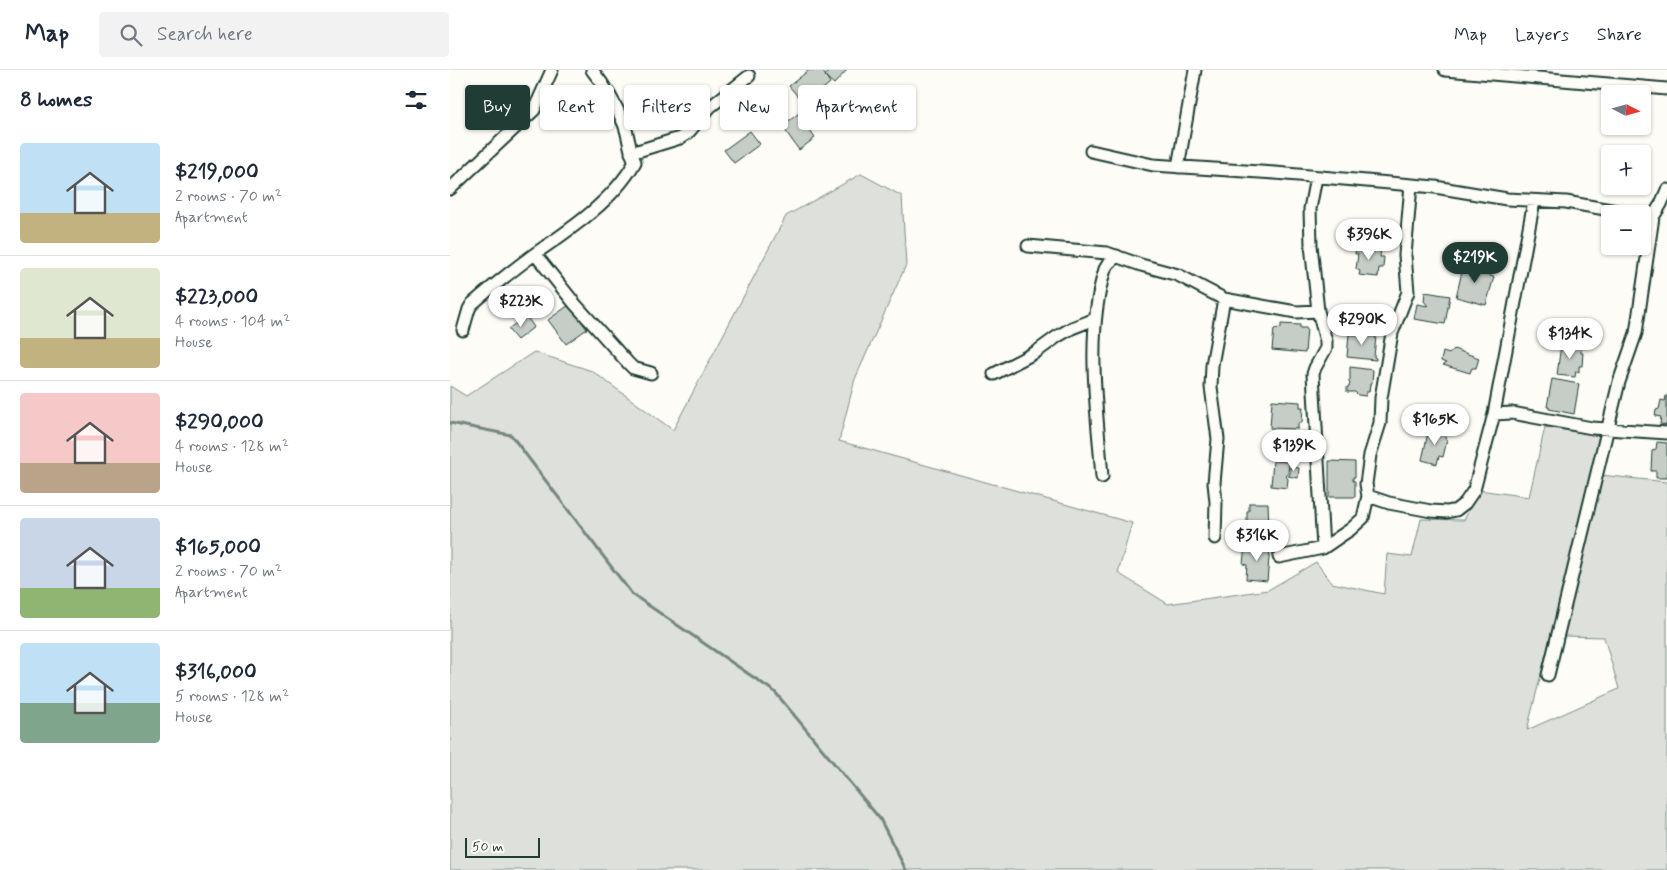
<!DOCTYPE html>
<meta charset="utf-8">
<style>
body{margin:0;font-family:Mynerve,sans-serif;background:#f2f2f3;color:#1f2937;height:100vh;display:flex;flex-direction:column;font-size:19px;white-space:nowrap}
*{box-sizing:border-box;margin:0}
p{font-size:16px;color:#747a83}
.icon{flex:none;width:28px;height:28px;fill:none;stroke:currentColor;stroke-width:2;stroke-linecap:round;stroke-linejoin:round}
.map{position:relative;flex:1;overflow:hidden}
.details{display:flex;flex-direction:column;background:#fff;width:450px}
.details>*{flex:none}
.hud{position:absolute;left:15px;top:15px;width:475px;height:45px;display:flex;gap:10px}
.needle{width:32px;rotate:96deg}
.buttons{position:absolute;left:1151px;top:15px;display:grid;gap:10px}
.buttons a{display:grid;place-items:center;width:50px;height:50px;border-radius:5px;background:#fff;box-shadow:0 1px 4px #0004;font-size:25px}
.scale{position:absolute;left:15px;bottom:12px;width:75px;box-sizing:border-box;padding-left:5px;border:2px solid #1f3d34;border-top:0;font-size:14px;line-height:18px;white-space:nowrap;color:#1f3d34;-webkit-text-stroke:4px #fdfcf7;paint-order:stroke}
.price{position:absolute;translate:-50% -42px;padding:0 11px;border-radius:18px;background:#fff;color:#222;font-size:16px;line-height:32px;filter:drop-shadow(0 1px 2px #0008)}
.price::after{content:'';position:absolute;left:50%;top:30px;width:15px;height:11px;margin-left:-8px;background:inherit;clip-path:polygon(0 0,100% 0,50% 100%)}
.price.selected{background:#1f3d34;color:#fff}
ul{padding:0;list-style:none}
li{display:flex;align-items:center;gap:15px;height:125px;padding:0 20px}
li+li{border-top:1px solid #e0e1e3}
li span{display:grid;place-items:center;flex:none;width:140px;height:100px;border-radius:5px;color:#555}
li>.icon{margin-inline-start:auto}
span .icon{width:60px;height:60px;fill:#fffc;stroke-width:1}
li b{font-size:21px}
h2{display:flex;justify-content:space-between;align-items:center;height:60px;padding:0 20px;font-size:21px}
.tag{padding:0 18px;border-radius:5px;background:#fff;box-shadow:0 1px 4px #0004;font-size:18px;line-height:45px}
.tag.selected{background:#1f3d34;color:#fff}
header{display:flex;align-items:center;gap:30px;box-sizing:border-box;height:70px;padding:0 25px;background:#fff;border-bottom:1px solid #e0e1e3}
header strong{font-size:24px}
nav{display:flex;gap:28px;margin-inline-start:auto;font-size:18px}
.search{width:350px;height:45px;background:#f2f2f3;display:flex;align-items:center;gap:12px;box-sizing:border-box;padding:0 18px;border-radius:5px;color:#747a83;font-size:19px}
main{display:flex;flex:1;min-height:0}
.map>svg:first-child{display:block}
</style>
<header>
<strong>Map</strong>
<div class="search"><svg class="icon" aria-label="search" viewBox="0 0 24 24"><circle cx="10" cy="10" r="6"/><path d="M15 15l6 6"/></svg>Search here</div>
<nav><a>Map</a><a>Layers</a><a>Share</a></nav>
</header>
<main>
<section class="details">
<h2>8 homes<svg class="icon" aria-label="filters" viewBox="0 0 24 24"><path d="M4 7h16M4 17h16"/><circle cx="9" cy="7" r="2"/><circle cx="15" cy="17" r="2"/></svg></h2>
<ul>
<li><span style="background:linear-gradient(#bfe0f5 70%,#c2b280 0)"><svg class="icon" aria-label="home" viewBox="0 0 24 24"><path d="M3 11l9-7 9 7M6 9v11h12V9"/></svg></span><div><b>$219,000</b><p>2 rooms · 70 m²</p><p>Apartment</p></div></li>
<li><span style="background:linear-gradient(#dfe7d0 70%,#c2b280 0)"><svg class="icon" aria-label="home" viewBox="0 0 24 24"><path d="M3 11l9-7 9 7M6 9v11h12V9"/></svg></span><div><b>$223,000</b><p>4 rooms · 104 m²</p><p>House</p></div></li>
<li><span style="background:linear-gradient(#f6c9c9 70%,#b9a48a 0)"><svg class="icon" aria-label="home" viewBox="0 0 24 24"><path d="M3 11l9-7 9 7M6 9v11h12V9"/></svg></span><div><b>$290,000</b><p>4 rooms · 128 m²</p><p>House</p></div></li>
<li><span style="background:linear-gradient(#c9d6e8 70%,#8fb573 0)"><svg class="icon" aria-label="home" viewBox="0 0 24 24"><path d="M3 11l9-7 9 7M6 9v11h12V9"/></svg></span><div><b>$165,000</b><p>2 rooms · 70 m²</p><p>Apartment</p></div></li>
<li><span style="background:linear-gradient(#bfe0f5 60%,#7fa58c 0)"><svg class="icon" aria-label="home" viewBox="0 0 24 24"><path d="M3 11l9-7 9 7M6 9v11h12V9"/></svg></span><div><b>$316,000</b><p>5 rooms · 128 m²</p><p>House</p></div></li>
</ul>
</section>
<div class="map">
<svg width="1217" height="800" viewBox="0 0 1217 800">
<rect width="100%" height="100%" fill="#fdfcf7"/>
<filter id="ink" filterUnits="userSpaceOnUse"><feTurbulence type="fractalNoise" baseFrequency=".02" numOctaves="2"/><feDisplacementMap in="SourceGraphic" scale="10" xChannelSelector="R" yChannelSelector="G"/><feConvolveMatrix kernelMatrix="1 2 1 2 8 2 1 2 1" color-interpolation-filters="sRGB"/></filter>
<g filter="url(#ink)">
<path fill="#dde0db" stroke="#7e8e88" d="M411,104L452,126L456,195L405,309L389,371L682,453L668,503L718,534L818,520L866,492L882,513L934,524L937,484L962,487L971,449L1014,450L1029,420L1079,427L1095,357L1151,366L1077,660L1169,619L1154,567L1114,566L1150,405L1217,412V800H0V316L16,326L84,282L142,301L223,360L336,146Z"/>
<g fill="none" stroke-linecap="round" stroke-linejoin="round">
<path stroke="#75877f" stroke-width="3" d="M0,353L61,365L182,524L325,622L430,749L456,800"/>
</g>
<path fill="#c6cdc7" stroke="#1f3d34" d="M359,0H372L380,13L354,34L339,16Z
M380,0H397L384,14L375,6Z
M348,44L365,68L349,80L332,56Z
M300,61L310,74L284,93L274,80Z
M906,176L931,179L930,187H934L933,198H929L928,207L909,205L910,201L906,199L908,184H905Z
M1014,193L1019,194L1021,193L1041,198L1040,206L1044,207L1036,235L1006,227Z
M975,222L1000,226L995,254L964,249L967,234L978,236L974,231Z
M119,235L137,259L116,274L98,250Z
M76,246L84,257L67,270L58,259Z
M831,254L850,255V258H857L855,283L822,280L824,259L831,258Z
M911,259L920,260L919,266H926L924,287L926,288V290L897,287L899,264L910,265Z
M1111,274L1131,276V283H1133L1132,296H1129V302L1126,301L1125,307L1107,305Z
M1004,279L1029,288L1026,298H1022L1020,303L993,295L996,293L991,291L993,282L999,284Z
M900,297L923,300L922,313L920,314L919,322H916V326L908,325L905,322H897V317H899L900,313L898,311L900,310Z
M1102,309L1129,314L1124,344L1099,339V337H1097Z
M1216,326H1217V355L1210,354L1211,347L1205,346L1206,340L1209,339L1211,330L1215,331Z
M822,330L850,332V337H853L852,353H848V359L820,358Z
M979,358L996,362L995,369L997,370L993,387L989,386L987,394L972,390Z
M1207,372L1217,373V408H1206V401H1201L1202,381L1206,379Z
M823,391L839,392L838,404L836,406L838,409L837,418L821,416Z
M879,391L905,392V407H903V411H905V427H879Z
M840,397L849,398L848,408L838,406L840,404Z
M799,433H818L819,460H799V454L797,453V441H799Z
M795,475L820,477L817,511L796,509L797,495L793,494Z"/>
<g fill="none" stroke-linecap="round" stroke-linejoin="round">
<g stroke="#1f3d34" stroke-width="15">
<path id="minor" d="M995,0L1217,19
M641,81L703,95L825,103L985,117L1057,129L1116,132L1183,144
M181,83L230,68L238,63L260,37L299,6
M728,97L745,0
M866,107L860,139L861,175L868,241L876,271V278L865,298L863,304L873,478
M0,119L84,40L102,0
M578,176L657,183L691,195L728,205L774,229L846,242L868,241
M85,184L125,234L178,293L183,298L201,303
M13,260L19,239L22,234C43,216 64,199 86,183C121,159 164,130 185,92C179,80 179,66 174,54C166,35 155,16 142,0
M544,304L586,282L608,266L622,258L645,249
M1044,344L1062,343L1142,358L1217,363
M652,407C647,339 635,266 655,199L658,194L667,186
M918,426L939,433L981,441L997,442L1006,440L1015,433L1024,420L1044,344L1084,131
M765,468L766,432L764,413L768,369L761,317L762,295L774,229
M829,487L873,478L901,459L913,448L918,426L916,414L920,385L930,353L931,328L942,263L958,222L955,185L961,115
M1098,605L1169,312L1186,263L1203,147L1211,134L1217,120"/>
</g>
<use href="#minor" stroke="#fdfcf7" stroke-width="11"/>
</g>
</g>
</svg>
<div class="buttons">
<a><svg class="needle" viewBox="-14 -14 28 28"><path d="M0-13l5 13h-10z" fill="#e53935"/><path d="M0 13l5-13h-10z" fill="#747a83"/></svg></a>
<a>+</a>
<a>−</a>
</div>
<div class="scale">50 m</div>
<b class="price" style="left:919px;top:191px">$396K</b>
<b class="price selected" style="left:1025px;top:214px">$219K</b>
<b class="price" style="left:71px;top:258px">$223K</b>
<b class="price" style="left:912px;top:276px">$290K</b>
<b class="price" style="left:1120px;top:290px">$134K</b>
<b class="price" style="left:985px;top:376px">$165K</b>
<b class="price" style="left:844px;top:402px">$139K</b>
<b class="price" style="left:807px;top:492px">$316K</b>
<div class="hud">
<a class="tag selected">Buy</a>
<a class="tag">Rent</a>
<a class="tag">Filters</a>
<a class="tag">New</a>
<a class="tag">Apartment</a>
</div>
</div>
</main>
